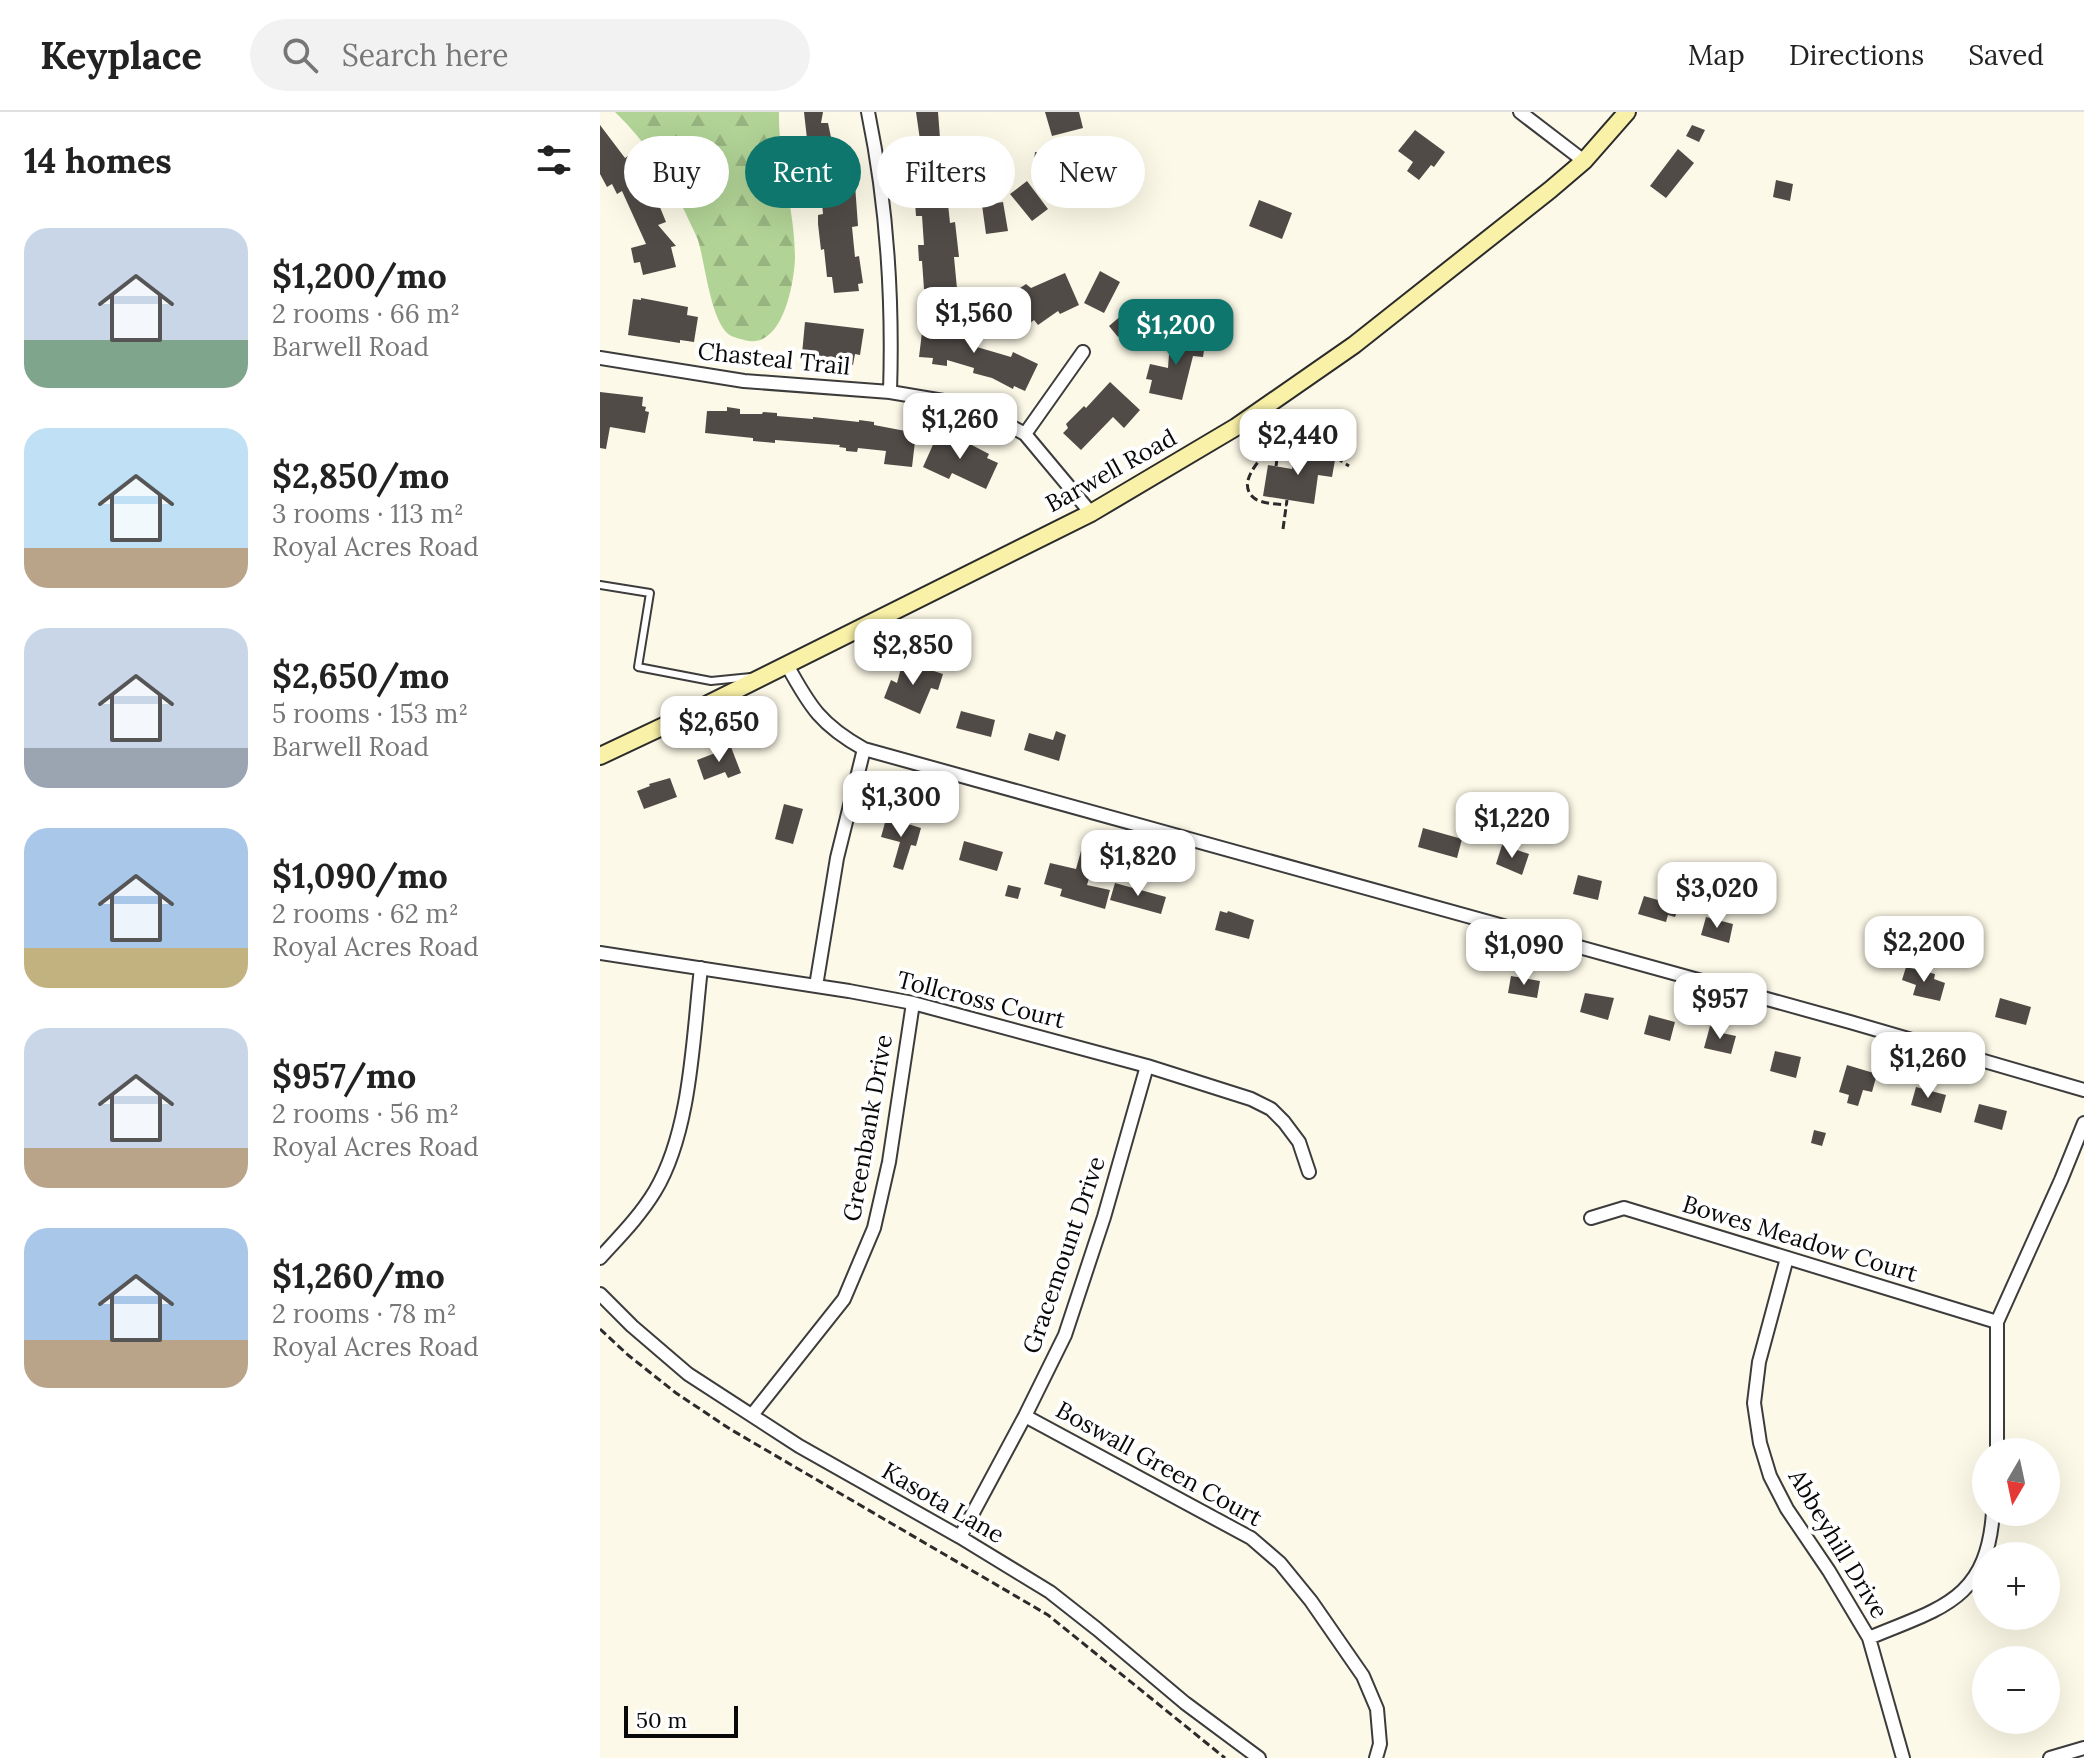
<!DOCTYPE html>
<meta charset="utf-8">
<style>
body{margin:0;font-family:Lora,serif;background:#f2f2f2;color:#222;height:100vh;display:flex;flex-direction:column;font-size:30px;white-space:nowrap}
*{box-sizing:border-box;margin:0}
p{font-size:26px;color:#767676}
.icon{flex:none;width:44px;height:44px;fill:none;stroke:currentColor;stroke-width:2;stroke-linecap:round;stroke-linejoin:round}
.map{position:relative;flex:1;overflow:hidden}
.side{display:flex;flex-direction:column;background:#fff;width:600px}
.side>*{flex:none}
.top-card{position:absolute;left:24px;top:24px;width:760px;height:72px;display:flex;gap:16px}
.needle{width:52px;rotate:189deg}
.controls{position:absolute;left:1372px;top:1326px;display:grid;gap:16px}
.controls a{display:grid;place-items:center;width:88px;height:88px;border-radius:50%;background:#fff;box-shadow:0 8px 32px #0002;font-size:40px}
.scale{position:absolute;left:24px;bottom:20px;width:114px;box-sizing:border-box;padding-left:8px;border:4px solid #090909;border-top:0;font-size:22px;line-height:28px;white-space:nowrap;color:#090909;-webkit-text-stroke:6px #fff;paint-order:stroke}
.price{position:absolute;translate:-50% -68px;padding:0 18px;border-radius:16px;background:#fff;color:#222;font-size:26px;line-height:52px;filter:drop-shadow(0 2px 4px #0008)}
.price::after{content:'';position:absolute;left:50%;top:48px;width:24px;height:18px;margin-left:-12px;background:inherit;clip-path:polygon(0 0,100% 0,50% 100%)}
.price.current{background:#0f766e;color:#fff}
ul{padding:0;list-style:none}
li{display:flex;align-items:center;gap:24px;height:200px;padding:0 24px}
li span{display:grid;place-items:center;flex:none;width:224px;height:160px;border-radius:24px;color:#555}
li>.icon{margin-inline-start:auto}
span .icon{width:96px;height:96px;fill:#fffc;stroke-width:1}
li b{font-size:34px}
h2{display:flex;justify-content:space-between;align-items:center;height:96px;padding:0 24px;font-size:34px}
.chip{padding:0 28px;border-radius:36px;background:#fff;box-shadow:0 8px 32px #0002;font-size:28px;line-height:72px}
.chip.current{background:#0f766e;color:#fff}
header{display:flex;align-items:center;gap:48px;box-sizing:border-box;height:112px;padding:0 40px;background:#fff;border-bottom:2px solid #e0e0e0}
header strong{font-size:38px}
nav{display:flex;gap:44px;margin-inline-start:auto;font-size:28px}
.search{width:560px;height:72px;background:#f2f2f2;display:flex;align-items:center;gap:20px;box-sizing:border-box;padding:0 28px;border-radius:44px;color:#767676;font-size:30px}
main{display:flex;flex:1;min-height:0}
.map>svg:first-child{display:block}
</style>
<header>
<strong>Keyplace</strong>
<div class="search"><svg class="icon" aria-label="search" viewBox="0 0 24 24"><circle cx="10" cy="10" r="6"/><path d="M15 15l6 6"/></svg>Search here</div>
<nav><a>Map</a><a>Directions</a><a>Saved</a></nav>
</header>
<main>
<section class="side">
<h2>14 homes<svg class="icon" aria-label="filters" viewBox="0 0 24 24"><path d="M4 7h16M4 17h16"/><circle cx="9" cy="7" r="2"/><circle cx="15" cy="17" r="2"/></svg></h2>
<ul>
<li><span style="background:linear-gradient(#c9d6e8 70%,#7fa58c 0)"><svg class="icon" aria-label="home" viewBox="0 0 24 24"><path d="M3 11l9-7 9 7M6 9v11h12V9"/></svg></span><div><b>$1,200/mo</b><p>2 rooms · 66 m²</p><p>Barwell Road</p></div></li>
<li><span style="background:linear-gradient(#bfe0f5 75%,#b9a48a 0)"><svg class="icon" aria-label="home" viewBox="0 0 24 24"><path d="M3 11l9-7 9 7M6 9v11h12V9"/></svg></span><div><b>$2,850/mo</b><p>3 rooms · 113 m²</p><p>Royal Acres Road</p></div></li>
<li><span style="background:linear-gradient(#c9d6e8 75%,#9aa5b1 0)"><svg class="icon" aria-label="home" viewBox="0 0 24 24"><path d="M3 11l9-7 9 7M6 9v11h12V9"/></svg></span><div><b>$2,650/mo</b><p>5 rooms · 153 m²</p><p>Barwell Road</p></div></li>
<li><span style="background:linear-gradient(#a9c7e8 75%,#c2b280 0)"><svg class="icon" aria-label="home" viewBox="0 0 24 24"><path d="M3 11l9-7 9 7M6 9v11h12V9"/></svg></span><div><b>$1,090/mo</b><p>2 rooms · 62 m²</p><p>Royal Acres Road</p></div></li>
<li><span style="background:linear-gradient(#c9d6e8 75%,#b9a48a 0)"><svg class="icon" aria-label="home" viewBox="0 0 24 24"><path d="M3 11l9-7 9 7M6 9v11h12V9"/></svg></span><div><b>$957/mo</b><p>2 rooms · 56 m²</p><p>Royal Acres Road</p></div></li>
<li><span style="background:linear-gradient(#a9c7e8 70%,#b9a48a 0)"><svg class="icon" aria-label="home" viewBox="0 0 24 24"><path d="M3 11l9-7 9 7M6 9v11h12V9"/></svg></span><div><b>$1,260/mo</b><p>2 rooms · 78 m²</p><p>Royal Acres Road</p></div></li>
</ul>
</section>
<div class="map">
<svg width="1484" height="1646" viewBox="0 0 1484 1646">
<defs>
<pattern id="forest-firs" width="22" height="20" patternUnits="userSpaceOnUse" patternTransform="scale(2)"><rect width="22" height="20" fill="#b1d396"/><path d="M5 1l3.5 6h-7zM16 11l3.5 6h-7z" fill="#97b480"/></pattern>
</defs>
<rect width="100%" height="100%" fill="#fdf9e8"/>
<path fill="url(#forest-firs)" d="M15,0H179C178,49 195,97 195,146C194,173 182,239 144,228C138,226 131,225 127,221C110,204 105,151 98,128C94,118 89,109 85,100C67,62 45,29 15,0Z"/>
<path fill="#514b47" d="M204,0H223L221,11H228L232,30L237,29L240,60L254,59L258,114L252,115L255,145L259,144L263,171L258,172L259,179L234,181L232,165H227L224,137L221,138L218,112V103L223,102L218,45H209Z
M316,0H338L340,26L320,28Z
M445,0H479L483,16L452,24Z
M0,13L25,46L28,44L48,80L53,78L66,110L58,113L76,134L71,135L76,155L43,163L40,150L34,151L31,136L46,132L22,79L17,82L12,72L7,75L0,62Z
M1092,13L1105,18L1099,30L1086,24Z
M815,18L845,40L834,55L831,53L819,68L807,59L813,50L798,39Z
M1078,37L1094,51L1066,86L1050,74Z
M435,40L469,43L466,70L432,67Z
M1176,68L1193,72L1190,89L1173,85Z
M427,69L448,97L432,109L410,82Z
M346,73L350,111L355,110L359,145H354L358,187L328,189L327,177H324L322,149H319L318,133H324L322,104H316L314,76Z
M659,88L692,101L682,127L649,114Z
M403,90L408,119L386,122L382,93Z
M500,159L520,170L504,201L484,191Z
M465,161L479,193L460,202L458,199L438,213L434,208L424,216L405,189V186L426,172L431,176Z
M41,186L88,195L87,203L98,205L94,230L80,228V231L28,223L33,187L41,188Z
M536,191L549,207L530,223L526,218L518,225L509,214Z
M205,210L264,217L260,243L255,242L253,253L239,249L209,247V242H202Z
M326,210L366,215L375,218L370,233L411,245L413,240L438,252L425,279L414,274L413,277L392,266L373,261L374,256L347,248V254L332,252L333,246L319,245L323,212Z
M574,222L606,225L603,245L593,244L582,288L549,281L552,268L546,267L550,252L568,256L570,228H574Z
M510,270L540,298L524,316L513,305L481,338L463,321L468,316L466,312L484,294L486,296Z
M0,280L43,285L42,294L46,295L45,299L49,300L45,321L10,315L6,337L0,336Z
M127,295L140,297V302H162L163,300L177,301V304L213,307V305L259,310V308L274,310V313L316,321L312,355L284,352L286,339L258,336L257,340L246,339V336L239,335L240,333L175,328V331L153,329V326L105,321L107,299H127Z
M340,324L350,328L352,324L366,330L389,342L387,346L398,351L386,377L352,361L349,367L323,355L336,326Z
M696,336L722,340L721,346L735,348L732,365L718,363L714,392L663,384L668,353L692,357Z
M303,549L343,562L338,578L331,576L320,602L284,586L291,568L297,571Z
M361,599L395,608L391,625L356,616Z
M456,619L466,623L459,649L424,638L429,621L453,628Z
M131,635L141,661L128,666L125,660L104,668L97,648Z
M70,666L77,685L44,697L37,679L50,674L49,672Z
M184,692L203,697L193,732L175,727Z
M296,706L308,709V712L321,716L316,734L311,733L303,758L293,755L300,730L281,725L286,707L295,709Z
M823,716L862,727L857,746L818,735Z
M364,729L403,740L397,759L359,748Z
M902,733L929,742L922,763L896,752Z
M481,739L496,743L487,773L510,778L505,797L460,784L462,777L444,772L450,751L476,757Z
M978,763L1002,769L998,788L973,782Z
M515,771L566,785L561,802L510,788Z
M408,773L421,776L418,787L405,784Z
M1044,784L1079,794L1075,805L1068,803L1066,810L1038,802Z
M620,799L627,801L628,799L654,808L649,827L615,818Z
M1106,805L1133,812L1129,831L1101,823Z
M1306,855L1335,862L1334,867L1345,871L1340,889L1313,883L1316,873L1302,868Z
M911,864L940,869L937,886L908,881Z
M985,881L1014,886L1008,908L980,900Z
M1400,886L1431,895L1426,913L1395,905Z
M1049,903L1075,910L1070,929L1044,922Z
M1110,914L1123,917L1122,921L1136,924L1131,942L1104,936Z
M1175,939L1201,945L1196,966L1170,959Z
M1247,953L1277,962L1272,980L1263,978L1258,994L1247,991L1249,983L1239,980Z
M1316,975L1346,983L1341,1001L1311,993Z
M1379,992L1407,999L1402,1018L1374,1010Z
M1214,1018L1226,1021L1222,1034L1211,1031Z"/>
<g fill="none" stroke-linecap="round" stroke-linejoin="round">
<g stroke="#3c3c3c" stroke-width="10">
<path id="lane" d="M0,473L50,481L38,555L111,569L151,565"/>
</g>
<g stroke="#3c3c3c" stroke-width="16">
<path id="street" d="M268,0C287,92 293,187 290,280
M920,0L984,49
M279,54L385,43
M0,246L144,269L290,280L373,294L425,322L491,401
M425,322L483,240
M187,553C210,595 221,613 264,637L1250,910L1484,978
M0,841L249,879L313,891L547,954L651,987L671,997L684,1010L699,1030L709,1060
M216,874L237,746L264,637
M991,1106L1024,1096L1397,1210
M0,1146C19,1125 40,1104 55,1079C91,1019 93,925 101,856
M1187,1146L1159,1250L1154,1291L1160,1331L1170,1364L1187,1397L1229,1459L1269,1526L1303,1646
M0,1182L32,1214L88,1262L199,1334L360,1425L450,1480L497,1517L585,1591L659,1646
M152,1303L244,1187L274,1116L289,1050L313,891
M425,1304L651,1426L680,1451L711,1489L763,1564L777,1597L780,1632L776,1646
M1397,1340V1210L1461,1068L1484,1011
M360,1425L425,1304L465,1223L504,1105L547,954
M1269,1526C1340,1496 1387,1489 1393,1400
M1450,1646L1484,1636"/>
</g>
<g stroke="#2b2b2b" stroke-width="20">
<path id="secondary" d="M0,644L68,612L491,401L636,315L754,233L950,78L984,49L1027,0"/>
</g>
<path stroke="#2b2b2b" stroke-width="3" stroke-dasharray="8 4" stroke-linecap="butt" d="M680,327L717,333L749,354
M676,354L680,327C668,339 633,369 654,386C662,392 677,392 687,393
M683,417L687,388
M0,1217L28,1243L76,1281L130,1317L448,1503L625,1646"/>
<use href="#lane" stroke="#fff" stroke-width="6"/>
<use href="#street" stroke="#fff" stroke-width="12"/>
<use href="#secondary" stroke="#f9f1a7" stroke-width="16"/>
</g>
<g text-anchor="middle" stroke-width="8" stroke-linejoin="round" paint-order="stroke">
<g font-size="24" fill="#090909" stroke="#fff">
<text transform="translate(174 247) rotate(6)" y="8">Chasteal Trail</text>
<text transform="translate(511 359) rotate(-29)" y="8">Barwell Road</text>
<text transform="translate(381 888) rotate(14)" y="8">Tollcross Court</text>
<text transform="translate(268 1016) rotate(-80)" y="8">Greenbank Drive</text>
<text transform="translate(1200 1127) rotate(17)" y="8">Bowes Meadow Court</text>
<text transform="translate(464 1143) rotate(-71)" y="8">Gracemount Drive</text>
<text transform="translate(559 1352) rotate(29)" y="8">Boswall Green Court</text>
<text transform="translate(343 1391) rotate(30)" y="8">Kasota Lane</text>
<text transform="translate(1238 1432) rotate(59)" y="8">Abbeyhill Drive</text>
</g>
</g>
</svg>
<div class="controls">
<a><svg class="needle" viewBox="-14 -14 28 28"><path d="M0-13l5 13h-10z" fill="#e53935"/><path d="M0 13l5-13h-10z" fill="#767676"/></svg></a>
<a>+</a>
<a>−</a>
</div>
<div class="scale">50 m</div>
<b class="price" style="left:374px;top:243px">$1,560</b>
<b class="price current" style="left:576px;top:255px">$1,200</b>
<b class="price" style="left:360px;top:349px">$1,260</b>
<b class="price" style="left:698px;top:365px">$2,440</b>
<b class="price" style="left:313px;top:575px">$2,850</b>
<b class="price" style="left:119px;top:652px">$2,650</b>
<b class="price" style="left:301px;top:727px">$1,300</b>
<b class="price" style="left:912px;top:748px">$1,220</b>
<b class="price" style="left:538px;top:786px">$1,820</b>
<b class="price" style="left:1117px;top:818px">$3,020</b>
<b class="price" style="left:1324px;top:872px">$2,200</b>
<b class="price" style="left:924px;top:875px">$1,090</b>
<b class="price" style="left:1120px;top:929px">$957</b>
<b class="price" style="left:1328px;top:988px">$1,260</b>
<div class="top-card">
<a class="chip">Buy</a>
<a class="chip current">Rent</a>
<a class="chip">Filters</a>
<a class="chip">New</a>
</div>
</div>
</main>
